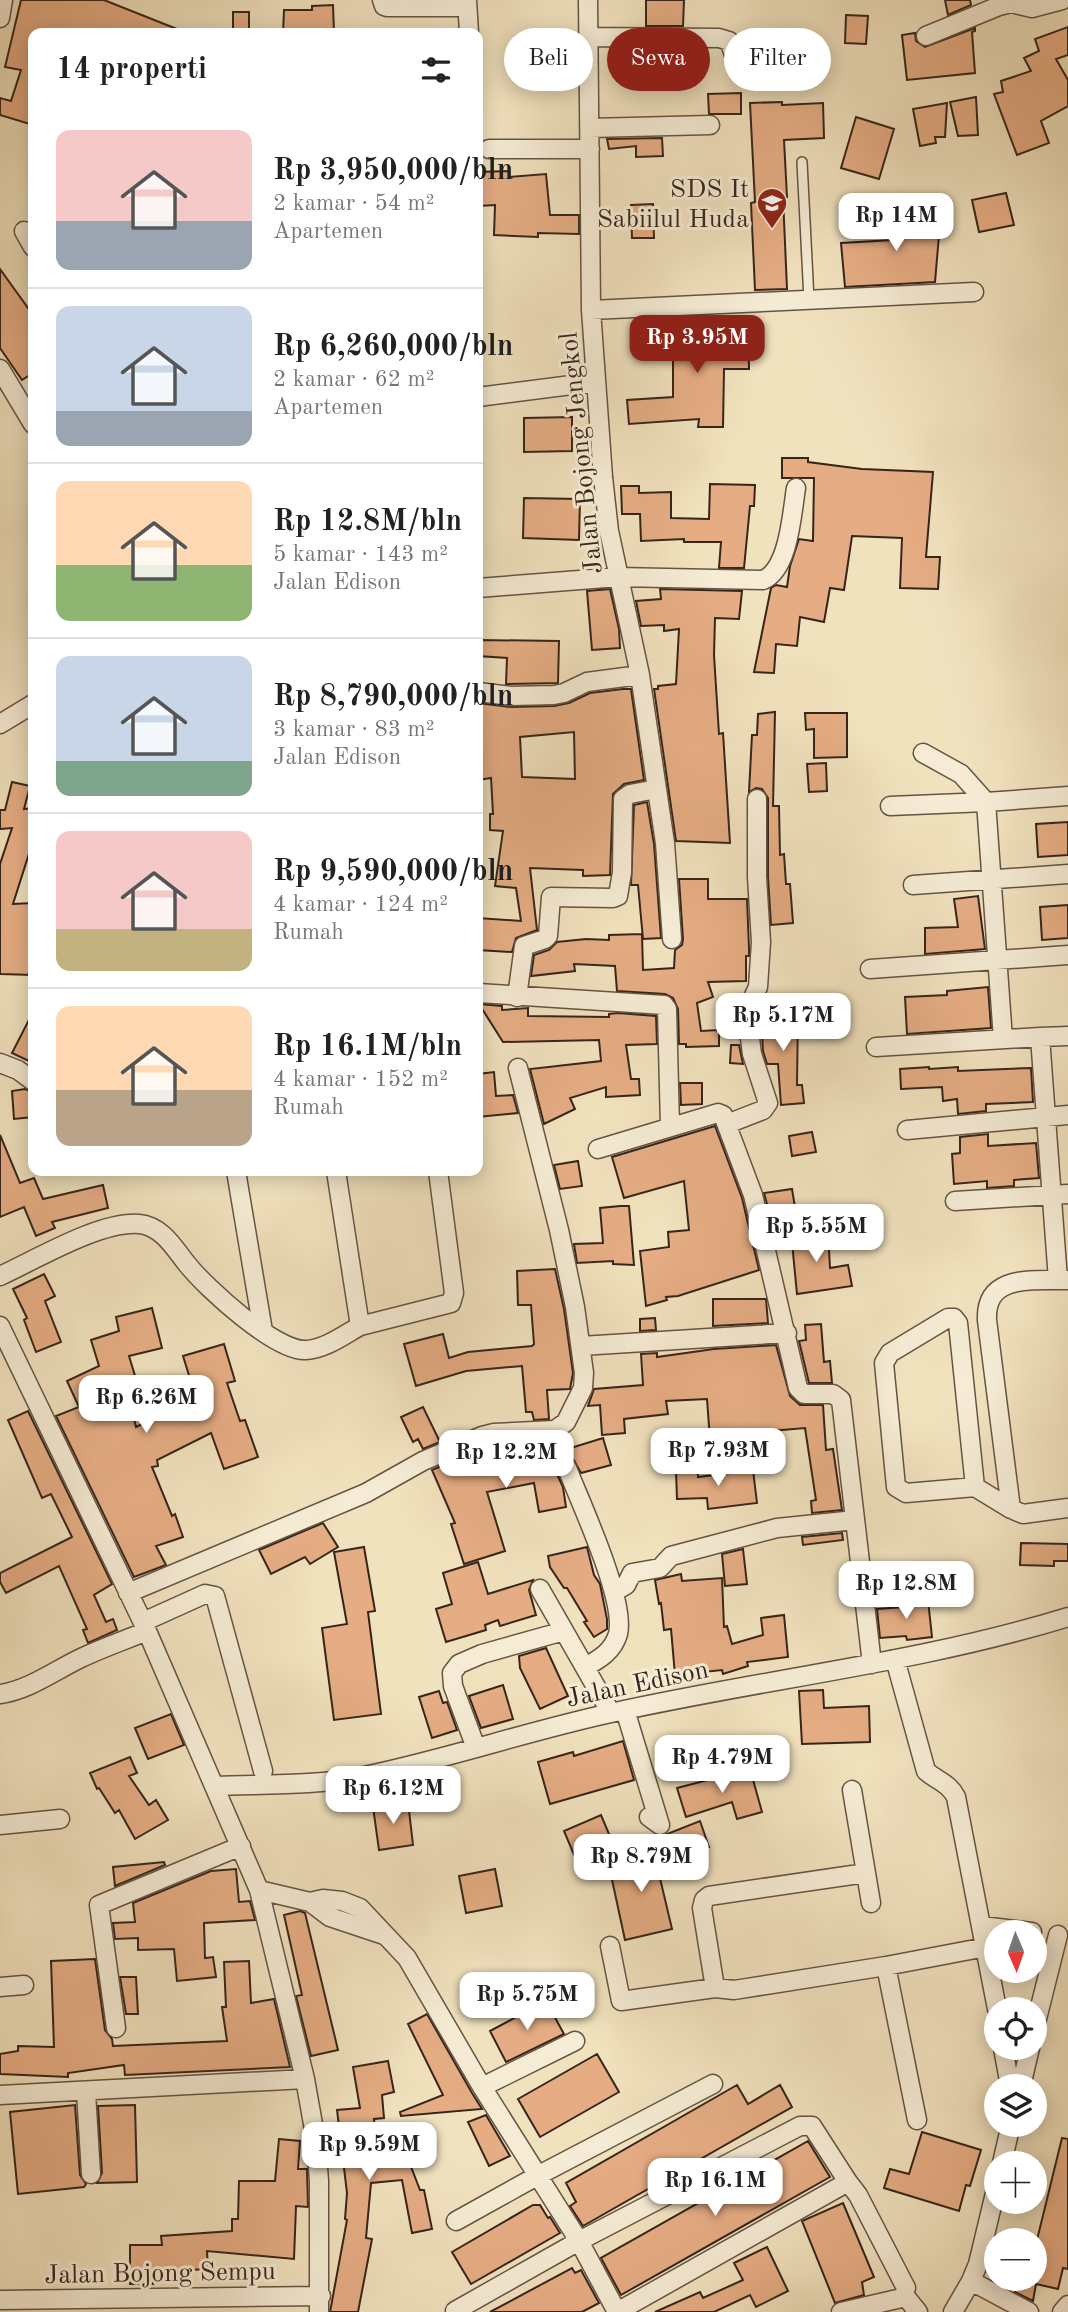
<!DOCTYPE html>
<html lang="id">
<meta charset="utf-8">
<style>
body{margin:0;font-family:"Old Standard TT",serif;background:#f6f6f6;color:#222;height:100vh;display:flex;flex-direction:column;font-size:26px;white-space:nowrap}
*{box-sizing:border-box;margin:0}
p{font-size:23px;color:#767676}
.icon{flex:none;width:38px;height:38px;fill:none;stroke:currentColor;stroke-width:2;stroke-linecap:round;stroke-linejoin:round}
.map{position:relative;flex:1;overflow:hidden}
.panel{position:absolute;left:28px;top:28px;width:455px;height:1148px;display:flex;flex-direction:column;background:#fff;border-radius:14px;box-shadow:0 4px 18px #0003}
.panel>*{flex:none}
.guide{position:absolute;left:504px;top:28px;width:458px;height:63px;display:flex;gap:14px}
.needle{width:46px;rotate:178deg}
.buttons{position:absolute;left:984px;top:1920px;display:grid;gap:14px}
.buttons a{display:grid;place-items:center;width:63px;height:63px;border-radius:50%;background:#fff;box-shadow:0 4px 18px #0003;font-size:35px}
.price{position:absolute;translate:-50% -60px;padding:0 16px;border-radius:14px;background:#fff;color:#222;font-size:23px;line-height:46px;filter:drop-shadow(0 2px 4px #0008)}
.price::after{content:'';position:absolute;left:50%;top:42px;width:21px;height:16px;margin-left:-10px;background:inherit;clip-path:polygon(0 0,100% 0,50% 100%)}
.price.on{background:#8f2418;color:#fff}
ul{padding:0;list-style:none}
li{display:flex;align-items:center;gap:21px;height:175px;padding:0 28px}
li+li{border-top:2px solid #e0e0e0}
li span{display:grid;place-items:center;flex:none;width:196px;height:140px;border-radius:14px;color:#555}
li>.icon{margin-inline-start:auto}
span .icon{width:84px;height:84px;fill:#fffc;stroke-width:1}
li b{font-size:30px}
h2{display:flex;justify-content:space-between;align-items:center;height:84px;padding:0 28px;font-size:30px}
.tag{padding:0 24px;border-radius:32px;background:#fff;box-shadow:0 4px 18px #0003;font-size:24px;line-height:63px}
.tag.on{background:#8f2418;color:#fff}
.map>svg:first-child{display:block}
</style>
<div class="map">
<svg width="1068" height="2312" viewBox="0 0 1068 2312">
<rect width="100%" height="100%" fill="#f1e2be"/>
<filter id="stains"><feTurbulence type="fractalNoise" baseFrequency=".00286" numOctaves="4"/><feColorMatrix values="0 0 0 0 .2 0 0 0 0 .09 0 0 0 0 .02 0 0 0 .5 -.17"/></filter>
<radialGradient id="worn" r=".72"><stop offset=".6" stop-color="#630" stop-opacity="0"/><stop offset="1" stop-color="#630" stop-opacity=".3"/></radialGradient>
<path fill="#e6ad84" stroke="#36251b" stroke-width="2" fill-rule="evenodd" d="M21,0H104L187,33H33V125L0,115V98L11,101L21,70L5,67Z
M646,0H684L683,26H646Z
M945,0H970L971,5L948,15Z
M333,5L334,33H283L284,10H312V6Z
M233,12H249V33H233Z
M846,15L868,16L866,44L845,43Z
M1068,27V55L1056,59L1068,80V106L1041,121L1049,143L1017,155L994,94L1003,92L1001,81L1031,71L1024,58L1039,51L1035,39Z
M975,28V31L972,32L975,73L907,80L902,35L915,33L916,41L925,47Z
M741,93V114H709L708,94Z
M976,97L978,135L958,136L950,102Z
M782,102V105L823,103L824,138L784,140L787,197H783L787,289L755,290L751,203L755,202L750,103Z
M947,103L945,137H935L936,143L920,146L913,109Z
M856,117L894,129L879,179L841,168Z
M662,138L663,156L636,157V146L609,149L607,139Z
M509,171V177L546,174L550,215H579V234L538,233V237L494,235L495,205L478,206V172Z
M1006,193L1014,225L979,232L972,200Z
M653,204L654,238H632L631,205Z
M895,210L941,212L935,282L845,287L841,243L893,240Z
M0,269L33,315V373L22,380L0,348Z
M748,324L749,369H724L723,427H698L699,419L629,424L627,400L673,397V325Z
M572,417V451L524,452V418Z
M782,458H808V462L862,469L933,472L926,557H940L938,589L900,588L902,538L852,536L844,590L830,588L824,622L800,617L797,646L776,644L774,673L754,672L771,588L776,585L787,587L790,566L799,539L813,541L814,478H782Z
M710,484L755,485L754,506H750L744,568H719L721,542H684V539L641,541L640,514H622L621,486H639V493L671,492V518L709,519Z
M524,498L580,499L579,540L523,538Z
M610,589L619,629L620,648L592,650L587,591Z
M660,589L742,591L739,619L715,618L714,655L719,734L723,733L730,843L676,841L654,689H658V686L676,684L679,629L664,631V625L641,626L636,601L661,599Z
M478,640L559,641L558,683L506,684L507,658L478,656Z
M623,689H631L644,780L624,784L613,794L610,875L583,876V870L530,868L537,930L516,938L512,952L478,950V918L521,921L516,888L495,886L503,831L490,830V814H493L491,778L478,780V703L511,707L554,706L569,703L590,693ZM574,732L575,779L522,777L520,737Z
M775,712L773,806H779L780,855L784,854L786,884H790L793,923L771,925L768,877V798L762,789L756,788L749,792L752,735H757L758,714Z
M805,713H847V757L814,758V729L806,730Z
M826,763L827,791L809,792L807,764Z
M12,782L30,786L24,809L33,808V841L13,904L33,903V975L0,974V864L12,828L0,829V810H5Z
M647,802L654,844L661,938L643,939L638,885H631L634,805Z
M1068,822V855L1038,857L1036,824Z
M679,879H708V899H747L749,948V956H746V981L708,982L713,997L697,1003L701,1031L719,1030V1046L686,1047V1044H679L678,1009L673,998L665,994L617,991L615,966L574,964L575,971L531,976L534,955L549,950L557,942L586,939L609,940V935L642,934L643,970L674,968L675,950L682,945L683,939Z
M978,896L985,949L925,954V928L958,927L954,899Z
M1068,905V938L1042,940L1040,907Z
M988,987L991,1028L907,1034L905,997L947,995V991Z
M479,1004L502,1006V1010L528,1008V1016L609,1017V1014L618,1013L656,1016L657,1044L626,1045L631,1079H639L640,1095L606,1097V1087L570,1098L575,1109L544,1124L530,1069L601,1061L599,1040L503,1042Z
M33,1012V1063L12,1053Z
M761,1013H798L797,1085H802L804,1103L781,1105L778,1064H767L763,1051Z
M731,1045H739L743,1064L730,1063Z
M929,1067V1069L958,1067V1071L1031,1068L1033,1102L986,1104V1111L958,1114L957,1099L943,1101L942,1087L901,1089L900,1069Z
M494,1072L496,1096L513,1095L518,1113L478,1117V1074Z
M680,1083H702V1104L681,1105Z
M25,1089L33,1092V1117L14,1119L12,1091Z
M715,1126L742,1198L759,1270L678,1296L666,1297L667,1300L646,1306L640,1251L669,1247L668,1232L689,1230L684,1181L624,1198L612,1157Z
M812,1132L816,1152L792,1156L789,1136Z
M988,1134V1146L1036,1143L1039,1178L1014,1180V1186L987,1188V1181L954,1184L952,1154L960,1153V1137Z
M0,1135L20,1183L34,1178L43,1199L103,1185L108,1208L52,1222L55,1228L36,1236L24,1207L0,1217Z
M578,1161L582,1186L560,1189L554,1165Z
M792,1189L795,1207L768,1208L764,1193Z
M620,1206H629L634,1265L613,1264V1261L577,1263L574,1244L603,1243L600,1208Z
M828,1231L830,1268L848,1265L852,1286L797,1294L791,1232Z
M555,1269L564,1309L573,1373L570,1389L547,1390L549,1419L534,1420L532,1412H526L522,1366L466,1371L416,1386L404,1344L443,1334L449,1358L468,1352L532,1346L534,1344L531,1305H518L517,1271Z
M44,1274L55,1296L45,1301L61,1342L36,1352L24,1320L27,1318L13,1289Z
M713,1299H766L768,1323L713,1326Z
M152,1308L162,1348L129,1356L139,1389L128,1393L136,1427L196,1398L183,1356L224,1344L235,1381L227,1383L240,1421L245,1420L258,1457L224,1469L211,1433L157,1460L158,1466L152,1467L172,1516L175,1514L183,1537L156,1546L166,1565L134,1577L56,1416L79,1407L67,1381L99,1366L91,1340L119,1331L116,1317Z
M655,1318L656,1330L640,1331V1319Z
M821,1324L824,1362L830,1361L832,1383H809L799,1341L806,1340L805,1325Z
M776,1345L790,1396L800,1405H823L826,1450L833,1449L842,1510L812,1513L811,1501L816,1500L805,1428L771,1431L776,1457L757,1460L753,1437L710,1440L707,1399L666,1401L668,1414L624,1419L625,1433L602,1435L600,1405L588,1406L594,1389L643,1385L641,1354L657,1353V1357L714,1349Z
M423,1407L440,1442L423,1449L418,1439L413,1442L401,1417Z
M28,1411L112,1584L94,1595L106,1622L113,1619L117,1630L88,1643L83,1630L87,1629L59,1566L6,1593L0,1582V1573L72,1537L51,1494L42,1498L8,1420Z
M603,1438L611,1465L581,1473L573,1459L563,1457L558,1462L556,1472L563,1487L566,1507L539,1512L534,1483L487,1492L505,1551L464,1564L451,1524L455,1523L432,1470L480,1449L486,1463L541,1452L539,1442L556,1441L558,1452Z
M698,1470V1477L753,1470L757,1503L708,1509L707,1498L677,1499L676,1471Z
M323,1523L338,1547L310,1564L305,1557L271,1574L259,1550Z
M842,1533L843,1540L803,1545L802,1537Z
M1021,1543L1068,1544V1561H1054V1566L1020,1565Z
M364,1547L375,1611L368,1612L381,1714L334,1720L322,1628L347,1624L334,1552Z
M587,1547L594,1575L600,1584L607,1619V1629L594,1637L584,1622L587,1621L567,1588H564L550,1567L548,1556Z
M743,1549L747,1584L725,1586L722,1554Z
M478,1562L488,1594L533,1580L529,1590L536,1615L500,1626L498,1620L485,1625L486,1630L446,1642L436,1609L452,1604L443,1573Z
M681,1574L682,1581L722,1578L724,1627L727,1626L732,1644L763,1635L761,1618L784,1615L788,1657L747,1662L748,1666L723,1674L722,1670L675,1675L671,1629L664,1630L661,1603L659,1604L655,1580Z
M928,1600L932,1637L907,1640L906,1636L880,1638L877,1609L903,1607L902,1603Z
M546,1648L568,1696L540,1709L520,1668L519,1656Z
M503,1685L513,1719L481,1728L469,1696Z
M823,1690L824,1708L869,1706L870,1742L802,1744L799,1691Z
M439,1691L443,1703L447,1702L457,1730L432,1738L419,1697Z
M171,1714L184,1745L148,1759L135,1728Z
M623,1741L634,1780L550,1804L538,1762L573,1752L574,1756Z
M130,1757L137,1773L129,1776L149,1805L156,1800L168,1820L135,1839L119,1810L115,1813L99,1788L97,1789L90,1773Z
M750,1769L762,1812L737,1819L732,1802L686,1817L677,1788Z
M408,1802L413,1845L379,1850L373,1807Z
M601,1815L614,1846L577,1862L564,1831Z
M700,1821L709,1847L675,1858L667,1834Z
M660,1848L667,1872L659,1874L672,1929L625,1940L608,1861Z
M164,1862L165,1865L115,1886L113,1867Z
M236,1869L239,1902L250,1901L255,1920L204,1923L205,1958L213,1957L216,1977L177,1981L174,1949L138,1950V1938L115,1939L113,1923L135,1922L133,1903L211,1871Z
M495,1869L502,1906L466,1913L459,1876Z
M300,1911L305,1913L338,2050L311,2056L296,1996L302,1995L284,1915Z
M95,1959L105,2030L112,2039L113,2046L227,2041L222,2007H226L224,1962L249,1961L251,2003L274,1999L290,2067L125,2075L124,2065L68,2073V2077L0,2074V2054L18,2051V2046L54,2047L51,1961Z
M120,1977H136L138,2014H126Z
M546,2001L564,2034L506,2062L490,2031Z
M427,2014L472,2093L482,2109L401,2116L400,2112L443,2095L408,2024Z
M597,2054L619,2092L540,2137L518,2099Z
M388,2061L394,2092L382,2095L384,2118L374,2119L378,2155L403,2146L420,2190H424L432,2229L412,2233L402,2180L371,2183L366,2238L372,2239L358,2312H330L347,2220L345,2219L347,2193L337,2110L360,2108L353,2067Z
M737,2085L748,2104L780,2085L792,2107L583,2226L570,2206L576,2202L566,2183Z
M75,2105L80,2175L86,2184L84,2187L18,2194L10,2112Z
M135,2105L137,2182L97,2183L102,2173L98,2106Z
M486,2115L510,2156L489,2166L468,2122Z
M922,2132L981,2150L970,2186L966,2185L959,2211L884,2188L890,2169L909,2174Z
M1062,2138L1068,2139V2269L1063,2268L1058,2289L1036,2284L1033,2301L1015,2292L1018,2278H1034V2252Z
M279,2139L300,2141L298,2169H307L308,2207L296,2206L294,2259L207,2251L208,2269L153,2272V2284H130V2245H162L161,2236L232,2231V2219H238L239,2181H275Z
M808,2141L830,2177L621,2295L601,2258Z
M843,2203L874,2277L862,2282L864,2295L835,2303L802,2221Z
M533,2205H540L548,2218L550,2217L560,2233L471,2284L452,2252Z
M767,2247L788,2291L756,2307L750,2295L714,2312H655L700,2292L703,2298L743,2280L734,2263Z
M572,2268L575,2273L581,2270L599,2303L582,2312H490Z"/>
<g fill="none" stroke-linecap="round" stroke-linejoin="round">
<g stroke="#655444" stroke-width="12">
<path id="service" d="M802,162L809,300"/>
</g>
<g stroke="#655444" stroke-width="21">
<path id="minor" d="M382,0L384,6L387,7H467
M467,0L469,33
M588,0L591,310L603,477L609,531L640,675L665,843L672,939
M0,18L3,0
M926,36L999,6L1011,3L1032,8L1062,0
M588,37L719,38L729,41L740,71L805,77
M590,128L710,125
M489,149H590
M24,231L33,247
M591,310L974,292
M0,369L33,424
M478,397L595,382
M478,588L618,577L763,580C789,570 792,512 796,488
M478,692L511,696L554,695L564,693L587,682L640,675
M0,724L33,704
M923,753L961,774L986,802
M890,806L986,802
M913,885L1068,874
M870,969L1068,955
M478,993L664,1005L667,1009L670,1126
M517,997L524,946L545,939L548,936L551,897L613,898L618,896L622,872L623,799L630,794L657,789
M1040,1037L1068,1036
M1003,1039L986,802L1068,796
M876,1047L1040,1037L1058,1280
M0,1063L18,1070L33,1081
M727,1124L763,1110L768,1103L752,1054L749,1031L750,1004L758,987L761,942L757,877V799
M907,1130L1068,1115
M598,1149L718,1113L723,1115L753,1195L798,1388L804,1394H833L841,1400L872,1664
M236,1171L263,1331
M955,1201L1068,1194
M0,1276C37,1259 100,1221 139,1224C162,1226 174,1248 187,1264C206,1288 276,1352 306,1350C325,1349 344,1335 360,1326L336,1171
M0,1326L147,1631L259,1890L305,2079L316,2141L319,2181V2312
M360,1326L451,1303L454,1293L438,1171
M581,1346L787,1333
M567,1468C581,1504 626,1600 618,1634C613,1651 600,1659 585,1667
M975,1487L958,1323L954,1318H948L890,1353L884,1363L896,1487L906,1493L975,1487L1011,1509L1023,1514L1068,1508
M1011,1509L987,1320C985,1273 1034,1281 1068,1280
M540,1589L611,1713
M614,1592L626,1585L632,1573L660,1568L671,1556L777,1528L855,1520
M128,1593L366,1493L423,1461L482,1436L494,1433L555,1430L566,1422L583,1388L584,1373L575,1307L559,1230L518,1068
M143,1622L205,1594L215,1596L263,1771
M895,1659L926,1771C937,1781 949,1783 956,1797L997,2009
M0,1694C29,1690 54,1671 81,1658C102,1648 125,1640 147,1631
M625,1710L660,1825L649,1817
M476,1748L453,1686L452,1673L459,1664L482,1654L564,1631
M216,1786C265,1784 315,1786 364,1776C447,1759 528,1731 611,1713C763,1679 919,1663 1068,1617
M852,1790L871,1903
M0,1825L60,1819
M259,1890L310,1902L323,1899L342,1901L360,1908L407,1958L482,2087L579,2241L617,2312
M310,1902L330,1917L384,1935
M982,1926L1032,1932
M610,1946L621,2001L715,1988L734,1990L886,1966L986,1947
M886,1966L917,2120
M0,1987L24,1985
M715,1988L702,1908L704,1900L709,1896L866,1873
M116,2028L99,1905L241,1846
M1034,2031L1058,1935
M1003,2048L1010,2086
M1021,2086L1030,2048
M482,2087L575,2041
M86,2092L91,2174
M0,2095L305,2079
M1002,2163L1011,2124
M456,2221L537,2176L713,2084
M971,2281L1029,2312
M0,2300L321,2296
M455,2311L579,2241L800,2126H812L848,2182
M617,2312L848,2182L858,2195L906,2288
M841,2312L906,2297L918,2312
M953,2312L971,2281L978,2264L996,2189
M1062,2312L1068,2305"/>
</g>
<use href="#service" stroke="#f6ecd5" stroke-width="9"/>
<use href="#minor" stroke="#f6ecd5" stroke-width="18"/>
</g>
<defs>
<g id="school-pin" transform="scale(1.575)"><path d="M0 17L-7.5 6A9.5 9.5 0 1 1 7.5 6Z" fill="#8f2418" stroke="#f6ecd5"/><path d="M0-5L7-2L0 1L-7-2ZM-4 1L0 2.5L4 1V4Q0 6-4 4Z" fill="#fff"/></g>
</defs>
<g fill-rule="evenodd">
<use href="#school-pin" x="772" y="203"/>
</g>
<g text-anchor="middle" stroke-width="6" stroke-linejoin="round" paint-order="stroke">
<g font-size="26" fill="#36251b" stroke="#f6ecd5" text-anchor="end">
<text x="749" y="197">SDS It<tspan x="749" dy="30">Sabiilul Huda</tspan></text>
</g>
<g font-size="26" fill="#36251b" stroke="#f6ecd5">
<text transform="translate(580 453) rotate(-96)" y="9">Jalan Bojong Jengkol</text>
<text transform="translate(637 1683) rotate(-12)" y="9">Jalan Edison</text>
<text transform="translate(160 2272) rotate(-1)" y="9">Jalan Bojong Sempu</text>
</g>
</g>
<rect width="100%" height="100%" filter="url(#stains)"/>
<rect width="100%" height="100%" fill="url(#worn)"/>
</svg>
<div class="buttons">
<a><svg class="needle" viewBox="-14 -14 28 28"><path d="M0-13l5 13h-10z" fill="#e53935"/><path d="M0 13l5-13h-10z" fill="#767676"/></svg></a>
<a><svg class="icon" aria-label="locate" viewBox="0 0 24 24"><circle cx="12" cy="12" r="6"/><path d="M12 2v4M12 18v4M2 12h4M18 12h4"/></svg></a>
<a><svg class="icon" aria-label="layers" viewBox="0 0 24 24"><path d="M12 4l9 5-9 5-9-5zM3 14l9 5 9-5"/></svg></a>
<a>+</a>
<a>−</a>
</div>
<b class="price" style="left:896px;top:253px">Rp 14M</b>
<b class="price on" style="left:697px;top:375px">Rp 3.95M</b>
<b class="price" style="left:783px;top:1053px">Rp 5.17M</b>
<b class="price" style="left:816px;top:1264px">Rp 5.55M</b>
<b class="price" style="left:146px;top:1435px">Rp 6.26M</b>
<b class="price" style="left:718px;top:1488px">Rp 7.93M</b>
<b class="price" style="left:506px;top:1490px">Rp 12.2M</b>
<b class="price" style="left:906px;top:1621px">Rp 12.8M</b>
<b class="price" style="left:722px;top:1795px">Rp 4.79M</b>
<b class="price" style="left:393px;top:1826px">Rp 6.12M</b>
<b class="price" style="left:641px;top:1894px">Rp 8.79M</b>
<b class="price" style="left:527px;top:2032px">Rp 5.75M</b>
<b class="price" style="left:369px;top:2182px">Rp 9.59M</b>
<b class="price" style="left:715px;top:2218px">Rp 16.1M</b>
<div class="guide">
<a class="tag">Beli</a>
<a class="tag on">Sewa</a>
<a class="tag">Filter</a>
</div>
<section class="panel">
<h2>14 properti<svg class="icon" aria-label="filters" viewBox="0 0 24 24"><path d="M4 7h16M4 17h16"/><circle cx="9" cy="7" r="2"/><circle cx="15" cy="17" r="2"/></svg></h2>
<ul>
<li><span style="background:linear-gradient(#f6c9c9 65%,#9aa5b1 0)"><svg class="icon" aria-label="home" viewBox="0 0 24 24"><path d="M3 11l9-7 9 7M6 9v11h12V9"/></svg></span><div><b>Rp 3,950,000/bln</b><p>2 kamar · 54 m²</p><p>Apartemen</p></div></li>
<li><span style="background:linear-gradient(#c9d6e8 75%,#9aa5b1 0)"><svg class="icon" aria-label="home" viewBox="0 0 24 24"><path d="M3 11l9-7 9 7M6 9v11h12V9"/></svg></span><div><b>Rp 6,260,000/bln</b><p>2 kamar · 62 m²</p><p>Apartemen</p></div></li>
<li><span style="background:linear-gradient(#ffd9b3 60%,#8fb573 0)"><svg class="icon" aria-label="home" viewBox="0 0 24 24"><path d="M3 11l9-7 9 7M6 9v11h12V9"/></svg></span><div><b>Rp 12.8M/bln</b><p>5 kamar · 143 m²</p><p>Jalan Edison</p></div></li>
<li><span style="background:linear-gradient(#c9d6e8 75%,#7fa58c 0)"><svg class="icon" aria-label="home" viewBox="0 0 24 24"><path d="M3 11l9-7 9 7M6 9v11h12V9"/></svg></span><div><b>Rp 8,790,000/bln</b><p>3 kamar · 83 m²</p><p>Jalan Edison</p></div></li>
<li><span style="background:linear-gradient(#f6c9c9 70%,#c2b280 0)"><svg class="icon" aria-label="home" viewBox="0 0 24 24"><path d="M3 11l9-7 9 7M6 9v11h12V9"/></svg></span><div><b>Rp 9,590,000/bln</b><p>4 kamar · 124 m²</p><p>Rumah</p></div></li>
<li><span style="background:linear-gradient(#ffd9b3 60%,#b9a48a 0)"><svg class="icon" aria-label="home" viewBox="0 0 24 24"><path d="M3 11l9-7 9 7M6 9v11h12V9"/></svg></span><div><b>Rp 16.1M/bln</b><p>4 kamar · 152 m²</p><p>Rumah</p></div></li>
</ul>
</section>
</div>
